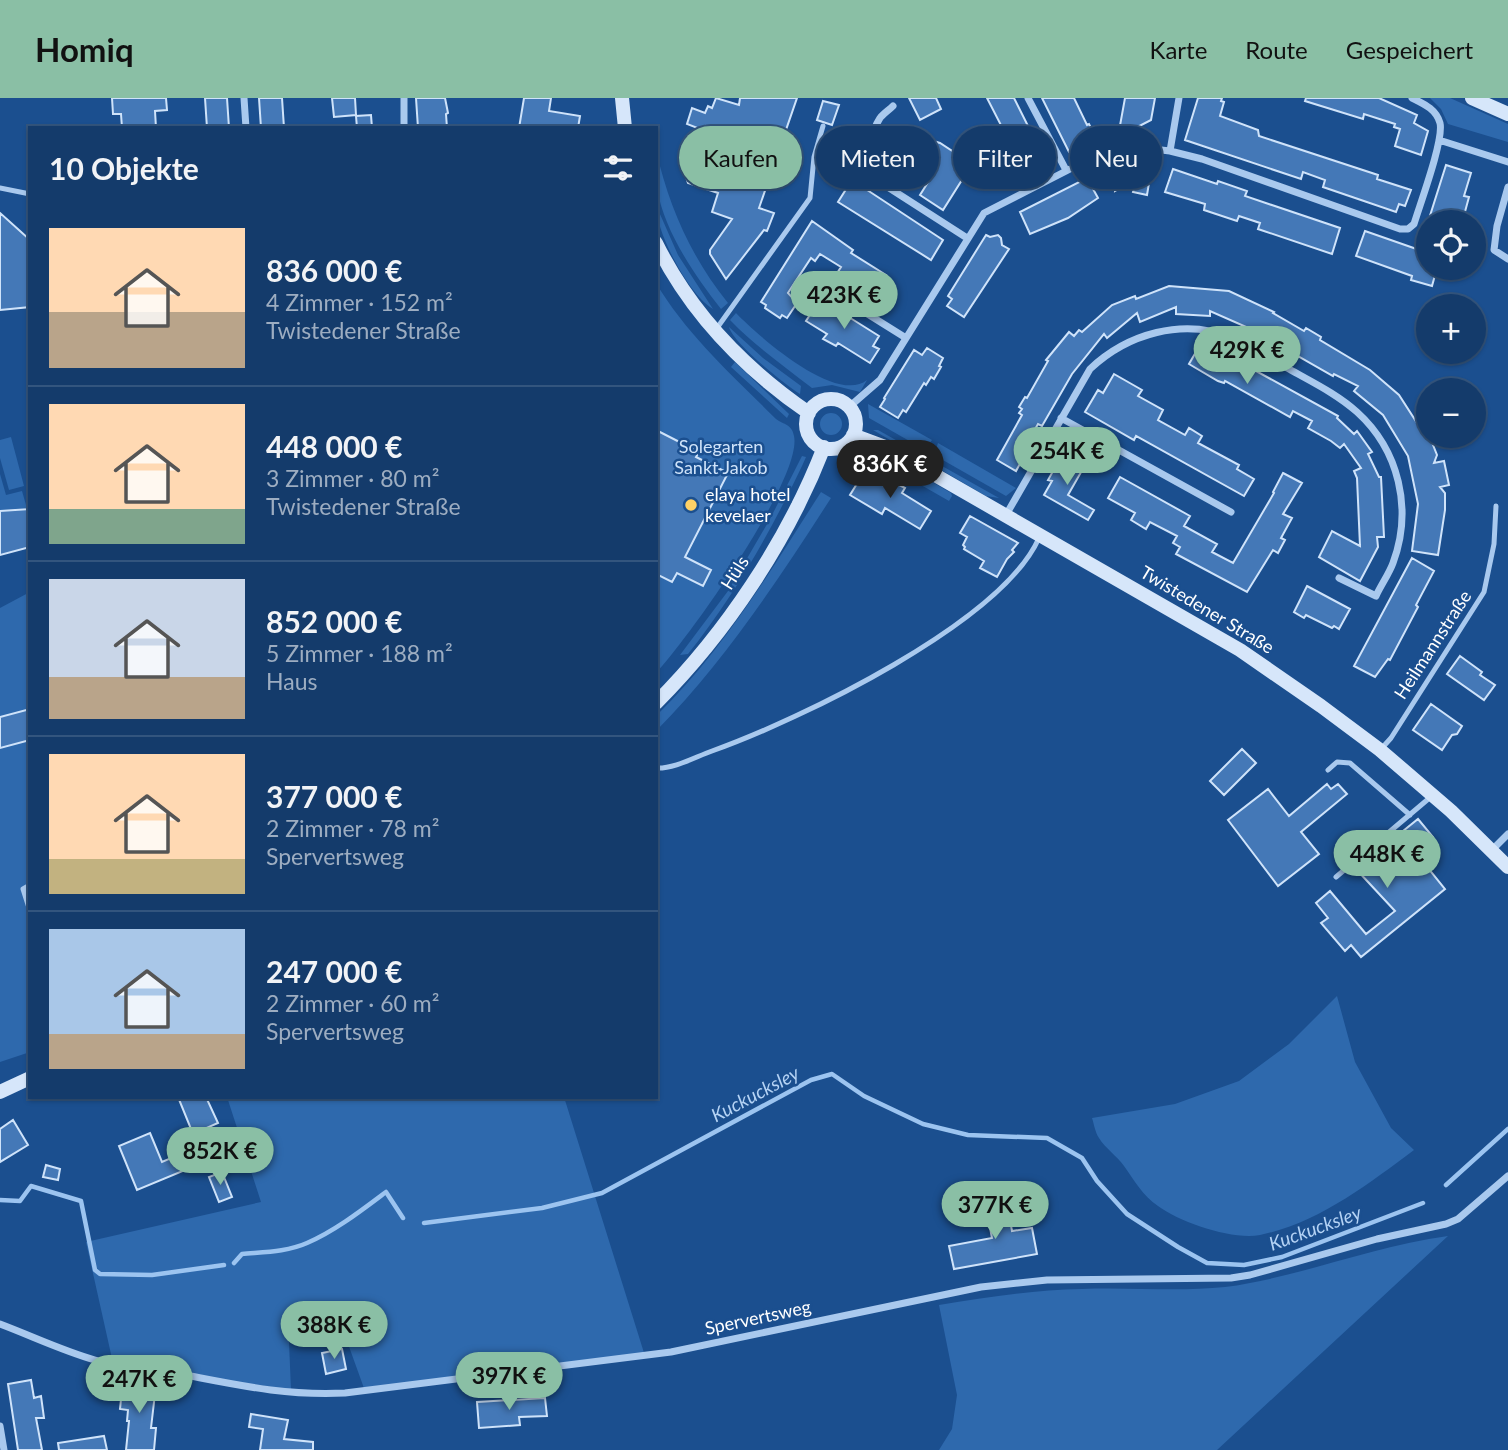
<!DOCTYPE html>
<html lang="de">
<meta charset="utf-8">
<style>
body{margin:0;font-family:Lato,sans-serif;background:#1d4271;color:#f1f3f6;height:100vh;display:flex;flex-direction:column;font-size:26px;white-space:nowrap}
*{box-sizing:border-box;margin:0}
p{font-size:23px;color:#9dadc1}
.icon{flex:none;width:38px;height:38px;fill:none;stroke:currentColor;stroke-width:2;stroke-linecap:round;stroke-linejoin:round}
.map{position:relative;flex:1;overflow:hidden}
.drawer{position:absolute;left:28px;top:28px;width:630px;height:973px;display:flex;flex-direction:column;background:#143b6b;border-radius:0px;box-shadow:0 2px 5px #0004,0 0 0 2px #33557e}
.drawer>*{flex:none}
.guide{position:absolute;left:679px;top:28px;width:665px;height:63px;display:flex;gap:14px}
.controls{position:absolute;left:1416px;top:112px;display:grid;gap:14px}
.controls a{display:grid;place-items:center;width:70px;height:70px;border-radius:50%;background:#143b6b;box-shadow:0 2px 5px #0004,0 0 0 2px #33557e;font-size:35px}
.price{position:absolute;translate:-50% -60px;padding:0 16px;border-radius:24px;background:#8abfa5;color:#111;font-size:23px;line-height:46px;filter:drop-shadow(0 2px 4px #0008)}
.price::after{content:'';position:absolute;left:50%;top:42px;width:21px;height:16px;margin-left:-10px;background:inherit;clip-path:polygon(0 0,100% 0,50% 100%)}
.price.current{background:#222;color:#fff}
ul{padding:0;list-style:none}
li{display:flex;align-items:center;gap:21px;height:175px;padding:0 21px}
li+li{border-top:2px solid #33557e}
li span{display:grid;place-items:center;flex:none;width:196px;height:140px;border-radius:0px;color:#555}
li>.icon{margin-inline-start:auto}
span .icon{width:84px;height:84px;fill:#fffc;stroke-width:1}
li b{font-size:30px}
h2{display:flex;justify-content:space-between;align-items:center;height:84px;padding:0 21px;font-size:30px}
.tag{padding:0 24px;border-radius:32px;background:#143b6b;box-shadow:0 2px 5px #0004,0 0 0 2px #33557e;font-size:24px;line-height:63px}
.tag.current{background:#8abfa5;color:#111}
header{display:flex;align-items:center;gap:42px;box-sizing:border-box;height:98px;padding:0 35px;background:#8abfa5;color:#111}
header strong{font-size:33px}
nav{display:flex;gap:38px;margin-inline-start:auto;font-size:24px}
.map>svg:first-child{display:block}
</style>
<header>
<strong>Homiq</strong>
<nav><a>Karte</a><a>Route</a><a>Gespeichert</a></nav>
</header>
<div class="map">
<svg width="1508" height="1352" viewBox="0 0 1508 1352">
<rect width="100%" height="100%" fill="#1b4f8f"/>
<path fill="#2e69ad" d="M1430,0H1450L1508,26V44L1448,26L1441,11Z
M656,52C669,109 691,159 728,205L721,211C695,178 664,133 657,90C654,78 656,64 656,52Z
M656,107L678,157L713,211C689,197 656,135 656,107Z
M656,185C687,237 733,278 776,321C784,327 792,326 794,338C803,380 688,541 656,575V200L659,198L656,193Z
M736,215C757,237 836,307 867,282L860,294L832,287L812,290C784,268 755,248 730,222Z
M729,229L763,260L801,288L800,296C784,286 733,245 729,229Z
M735,264L789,316L787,320L731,269Z
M868,306L932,342L926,350L920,349L869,320Z
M820 326a11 11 0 1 1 22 0a11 11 0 1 1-22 0Z
M873,332H878L999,400L986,398Z
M11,339L24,388L9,392L0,360V342Z
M938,345L1016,390L1006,398L934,357Z
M865,351L891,360L951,395L952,398L949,403L874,360L860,356Z
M802,358L806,359L802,368C770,435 734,498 688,556L680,557L728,493L770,421Z
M0,376L6,397L22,393L26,407H30V410H25V414L0,413Z
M821,394L831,400C778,482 725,563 656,633V618C723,553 771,472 821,394Z
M30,494V954L0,964V510Z
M1337,898L1355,964L1391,1030L1414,1052C1367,1087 1318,1125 1260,1137C1232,1142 1181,1125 1158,1108C1143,1098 1134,1082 1124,1068C1117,1058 1105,1050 1099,1040C1095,1034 1094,1026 1092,1020L1175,1006L1239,983L1289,946Z
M233,999H564L645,1258L365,1293L338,1218L288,1220L291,1292L113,1265L86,1144L261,1104L228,1002Z
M1448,1138L1217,1352H939L952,1331L957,1297L939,1207C987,1199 1034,1192 1082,1191C1129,1189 1178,1194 1225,1189C1301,1179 1372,1148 1448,1138Z"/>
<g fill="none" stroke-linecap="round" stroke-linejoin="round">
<path stroke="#9cc4f0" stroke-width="4.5" d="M1446,1087L1508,1031
M0,1102L20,1103L31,1088L81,1103L95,1172L100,1176L152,1177L224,1167
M424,1125L542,1110L602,1095L811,982L832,976L864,998L923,1026L968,1037L1047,1040L1082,1060L1097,1083L1127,1116L1178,1149L1207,1165L1244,1167L1282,1159L1423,1105
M234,1165L242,1156C263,1154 287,1154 307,1145C335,1133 362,1112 386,1094L403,1120"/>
</g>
<path fill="#4478b7" stroke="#cfe3fa" stroke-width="2" d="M112,0H166L167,12L155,13L156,30H122L121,16H113Z
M205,0H227L229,30H207Z
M259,0H282L284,30H261Z
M332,0H355L356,17L334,19Z
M416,0H445L448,15L446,16L447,30H418Z
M524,0H551L549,13L580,18L578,30H519Z
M716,0L739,7L740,0H797L759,110L774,115L767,133L764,132L726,181L710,156V152L732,121L712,114L718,95L688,85L684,73L686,68L694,64L698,51L748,68L756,45L706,28L705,33L687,26L692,10L705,15L708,8L712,10Z
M909,0H936L941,11L920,22Z
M987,0H1014L1047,66L1041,69L1044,76L1030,83L1012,49L1008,50L1000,35L1004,33Z
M1042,0H1074L1087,27L1089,26L1096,39L1094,41L1098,49L1080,58L1076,51L1069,54Z
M1125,0H1155L1151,22L1126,35L1119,33Z
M1198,0H1222L1221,3L1224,4L1220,18L1258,32L1259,38L1378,77L1377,81L1411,92L1405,108L1399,106L1396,114L1323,89L1325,82L1303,74L1301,81L1185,42Z
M1306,0H1379L1417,17L1414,25L1428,33L1421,57L1395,48L1400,31L1394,29L1395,26L1364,16L1363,21L1305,3Z
M823,3L839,7L832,27L817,22Z
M371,17L372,30H357L356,18Z
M886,29L940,45L972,66L943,112L920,97L937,70L879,52Z
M1139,65L1152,67L1147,97L1133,94L1136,81L1115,93L1116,68L1138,71Z
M1446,67L1471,75L1464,98L1469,99L1463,121L1457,119L1456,124H1428Z
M1173,71L1217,86L1218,83L1247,93L1245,98L1340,130L1332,156L1258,131L1260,125L1239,118L1237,123L1204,112L1205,106L1165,94Z
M1087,80L1098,100L1068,120L1030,136L1020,114Z
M852,82L943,142L931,162L838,104Z
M0,115L30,142V209L0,212Z
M812,123L853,152L851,155L886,177L877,191L870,187L863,199L834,180L841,169L820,156L815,163L811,160L788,195L797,205L787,220L782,217L780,220L765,210L766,207L761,204Z
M1365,133L1428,155V170H1437L1432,188L1411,182L1412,178L1356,158Z
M986,137L990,139L998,137L1001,140L1002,147L1009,151L964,219L947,208L952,201L948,198Z
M1169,188L1229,193L1274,214L1273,215L1304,233L1306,230L1321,239L1320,242L1370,272L1399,297L1428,342H1431L1437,357L1434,365L1444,363L1449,387L1440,389L1445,395V412L1438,457L1412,453L1418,406L1408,358L1383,317L1354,293L1358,288L1334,276L1333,278L1268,241L1269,239L1210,213V218L1176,216V209L1140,224L1137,215L1107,240L1104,236L1072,276L1042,328L1038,326L1026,347L1029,349L1016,373L997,362L1022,317L1019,315L1022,311L1019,309L1025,299L1027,300L1048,263L1046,262L1069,234L1074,238L1079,232L1082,234L1112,207L1135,198L1136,201Z
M820,201L879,238L873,248L879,251L870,265L838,245L836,248L823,241L827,236L806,223Z
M1200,247L1234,265L1236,262L1338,318L1337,320L1354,336L1357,333L1372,354L1368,356L1379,379H1381L1384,439H1377L1378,449L1360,483L1319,459L1332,433L1360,448L1357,380L1354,373L1361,370L1344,346L1340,350L1331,343L1308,330L1312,323L1293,313L1290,319L1225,283L1224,285L1218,283L1189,266Z
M927,250L943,260L939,268L941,269L934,281L931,279L926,287L924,285L906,314L903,312L898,320L880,309L885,301L884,300L914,252L922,257Z
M1114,276L1142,292L1138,298L1163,312L1158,322L1185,337L1189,330L1202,338L1198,345L1239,367L1237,371L1254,381L1244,398L1136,338L1134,342L1085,314L1098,292L1103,295Z
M656,332L699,354L696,359L728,375L685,459L711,472L703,488L677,475L672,484L656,476Z
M1062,357L1084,369L1068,397L1094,412L1088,422L1044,397L1052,383L1048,382Z
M1283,375L1302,385L1283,416L1292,420L1281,440L1285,442L1278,455L1273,452L1247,494L1176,456L1180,449L1173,445L1177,438L1150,424L1146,431L1131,422L1135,415L1108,400L1120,379L1190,418L1184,428L1217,446L1212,454L1233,465L1274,395L1273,394Z
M863,376L886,389L890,382L905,390L902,395L931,413L920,431L885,410L882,416L850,397Z
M30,411V449L0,457V413Z
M970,418L1018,445L1012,452L1014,454L1007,461L997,479L980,470L984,463L964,451L965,449L963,447L967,439L960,435Z
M1412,460L1434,473L1416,507L1418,509L1390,562L1388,561L1375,579L1354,568Z
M1307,488L1350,511L1339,531L1334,528L1332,530L1306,517L1304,520L1294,514Z
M1460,558L1482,574L1480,577L1495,587L1484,602L1447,576Z
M1431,606L1462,628L1457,636L1452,637L1442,652L1413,632Z
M30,611V642L0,650V619Z
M1242,651L1256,665L1224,697L1210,683Z
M1327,686L1331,691L1338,686L1347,696L1301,734L1319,756L1278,788L1228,722L1268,691L1289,718Z
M1418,721L1433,739L1415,754L1445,791L1361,859L1351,847L1345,853L1321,825L1328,820L1316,805L1330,793L1366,836L1395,813L1356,771Z
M178,999H206L218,1025L193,1036Z
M13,1022L28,1047L0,1064V1031Z
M150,1035L162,1064L195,1050L202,1065L137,1092L119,1048Z
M46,1067L60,1071L58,1082L43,1079Z
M222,1074L232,1099L219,1104L209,1079Z
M1006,1100L1012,1133L1032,1130L1037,1156L954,1171L949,1148L992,1140L985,1104Z
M342,1251L346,1271L326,1276L322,1255Z
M31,1282L34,1300L41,1298L44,1320H36L42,1352H18L8,1286Z
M123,1283L156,1287L151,1330H156L154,1352H126L129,1323H127L128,1312L120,1311Z
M545,1300L547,1318L519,1319L520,1327L479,1330L477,1304Z
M251,1316L288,1322L284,1341L313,1344V1352H260L263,1331L249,1329Z
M104,1338L107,1352H59L58,1345Z"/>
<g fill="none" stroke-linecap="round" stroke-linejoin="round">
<path stroke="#a9c9ee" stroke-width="5" d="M0,90L30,96
M717,230L810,100L814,59L823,28
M1382,650L1391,640L1484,494L1494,446L1496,408
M656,670C674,671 695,659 712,653C799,622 1001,525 1039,440
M1328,672L1337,664L1350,665L1410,717
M1336,779L1433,697
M30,787L23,791L30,813"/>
<path stroke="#a9c9ee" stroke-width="7" d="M244,0L246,30
M404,0V30
M1028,0L1066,72
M1179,0L1170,53L1202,61L1400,131H1408L1414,126C1420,106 1444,42 1440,25C1436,11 1424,6 1412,0
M893,8C889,12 883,16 880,20C872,32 864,64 869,77L967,140
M1439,42L1508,64
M1508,89L1497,128L1494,152L1508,161
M818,185L906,240
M849,309L880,282L984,115L1117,47L1170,53
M1061,320L1231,414
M1006,417L1090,271C1127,236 1183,219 1233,240C1252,249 1270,261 1289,271C1312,284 1337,296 1357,314C1399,352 1413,411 1393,465C1389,476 1381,487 1376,498L1339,480
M1492,752L1508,736
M0,1226C32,1238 63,1253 95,1262C123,1270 152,1270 180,1276C238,1287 285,1298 345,1295L671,1254L981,1189L1047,1182L1231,1180L1250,1177L1377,1141L1446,1126L1458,1121L1508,1078
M0,1328L4,1352"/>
<path stroke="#d6e6fa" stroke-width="14" d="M622,0L625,30
M1472,0L1508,16
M656,145C690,214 745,271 809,315
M806 326a25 25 0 1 1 50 0a25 25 0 1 1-50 0Z
M853,337L888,350L1240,552L1321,608L1380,652L1451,713L1508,769
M656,605C726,535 788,442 824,349
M0,994L30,980"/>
</g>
<circle fill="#ffd166" stroke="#1b4f8f" stroke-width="2.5" cx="691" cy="407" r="7"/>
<g text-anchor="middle" stroke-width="5" stroke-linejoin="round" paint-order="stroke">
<g font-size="18" fill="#cfe3fa" stroke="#1b4f8f">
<text x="721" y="355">Solegarten<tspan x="721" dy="21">Sankt Jakob</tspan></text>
</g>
<g font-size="18" fill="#fff" stroke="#1b4f8f" text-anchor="start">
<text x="705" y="403">elaya hotel<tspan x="705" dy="21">kevelaer</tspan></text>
</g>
<g font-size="18" fill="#fff" stroke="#1b4f8f">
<text transform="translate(735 475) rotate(-58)" y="6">Hüls</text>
<text transform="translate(1207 512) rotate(31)" y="6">Twistedener Straße</text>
<text transform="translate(1433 547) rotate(-57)" y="6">Heilmannstraße</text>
<text transform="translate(758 1220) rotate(-12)" y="6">Spervertsweg</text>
</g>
<g font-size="19" font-style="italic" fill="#b5d3f5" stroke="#1b4f8f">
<text transform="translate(755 996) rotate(-28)" y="7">Kuckucksley</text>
<text transform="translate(1315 1130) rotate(-20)" y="7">Kuckucksley</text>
</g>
</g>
</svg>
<div class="controls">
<a><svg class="icon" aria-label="locate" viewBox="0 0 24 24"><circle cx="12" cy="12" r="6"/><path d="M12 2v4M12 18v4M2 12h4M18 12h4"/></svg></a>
<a>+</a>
<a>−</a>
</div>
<b class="price" style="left:844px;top:233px">423K €</b>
<b class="price" style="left:1247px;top:288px">429K €</b>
<b class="price" style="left:1067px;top:389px">254K €</b>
<b class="price current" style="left:890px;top:402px">836K €</b>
<b class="price" style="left:1387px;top:792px">448K €</b>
<b class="price" style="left:220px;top:1089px">852K €</b>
<b class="price" style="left:995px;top:1143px">377K €</b>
<b class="price" style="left:334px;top:1263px">388K €</b>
<b class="price" style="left:509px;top:1314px">397K €</b>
<b class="price" style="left:139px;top:1317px">247K €</b>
<div class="guide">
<a class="tag current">Kaufen</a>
<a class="tag">Mieten</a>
<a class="tag">Filter</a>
<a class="tag">Neu</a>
</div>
<section class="drawer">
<h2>10 Objekte<svg class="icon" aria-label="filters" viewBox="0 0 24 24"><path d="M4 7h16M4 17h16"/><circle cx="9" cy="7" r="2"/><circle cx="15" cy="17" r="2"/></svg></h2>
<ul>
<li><span style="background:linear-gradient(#ffd9b3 60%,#b9a48a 0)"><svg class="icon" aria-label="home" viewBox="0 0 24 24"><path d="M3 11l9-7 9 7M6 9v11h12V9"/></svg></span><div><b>836 000 €</b><p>4 Zimmer · 152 m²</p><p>Twistedener Straße</p></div></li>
<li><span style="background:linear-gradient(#ffd9b3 75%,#7fa58c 0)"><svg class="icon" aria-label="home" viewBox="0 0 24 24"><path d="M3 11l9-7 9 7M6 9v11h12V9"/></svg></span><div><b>448 000 €</b><p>3 Zimmer · 80 m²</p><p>Twistedener Straße</p></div></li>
<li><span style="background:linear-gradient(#c9d6e8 70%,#b9a48a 0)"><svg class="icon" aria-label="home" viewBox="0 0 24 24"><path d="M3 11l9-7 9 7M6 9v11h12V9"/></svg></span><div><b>852 000 €</b><p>5 Zimmer · 188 m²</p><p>Haus</p></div></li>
<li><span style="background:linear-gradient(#ffd9b3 75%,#c2b280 0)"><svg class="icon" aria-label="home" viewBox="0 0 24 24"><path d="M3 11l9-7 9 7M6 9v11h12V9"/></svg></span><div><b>377 000 €</b><p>2 Zimmer · 78 m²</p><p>Spervertsweg</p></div></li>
<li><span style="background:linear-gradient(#a9c7e8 75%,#b9a48a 0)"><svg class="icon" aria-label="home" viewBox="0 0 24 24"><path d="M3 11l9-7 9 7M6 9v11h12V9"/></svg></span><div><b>247 000 €</b><p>2 Zimmer · 60 m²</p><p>Spervertsweg</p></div></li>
</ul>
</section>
</div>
